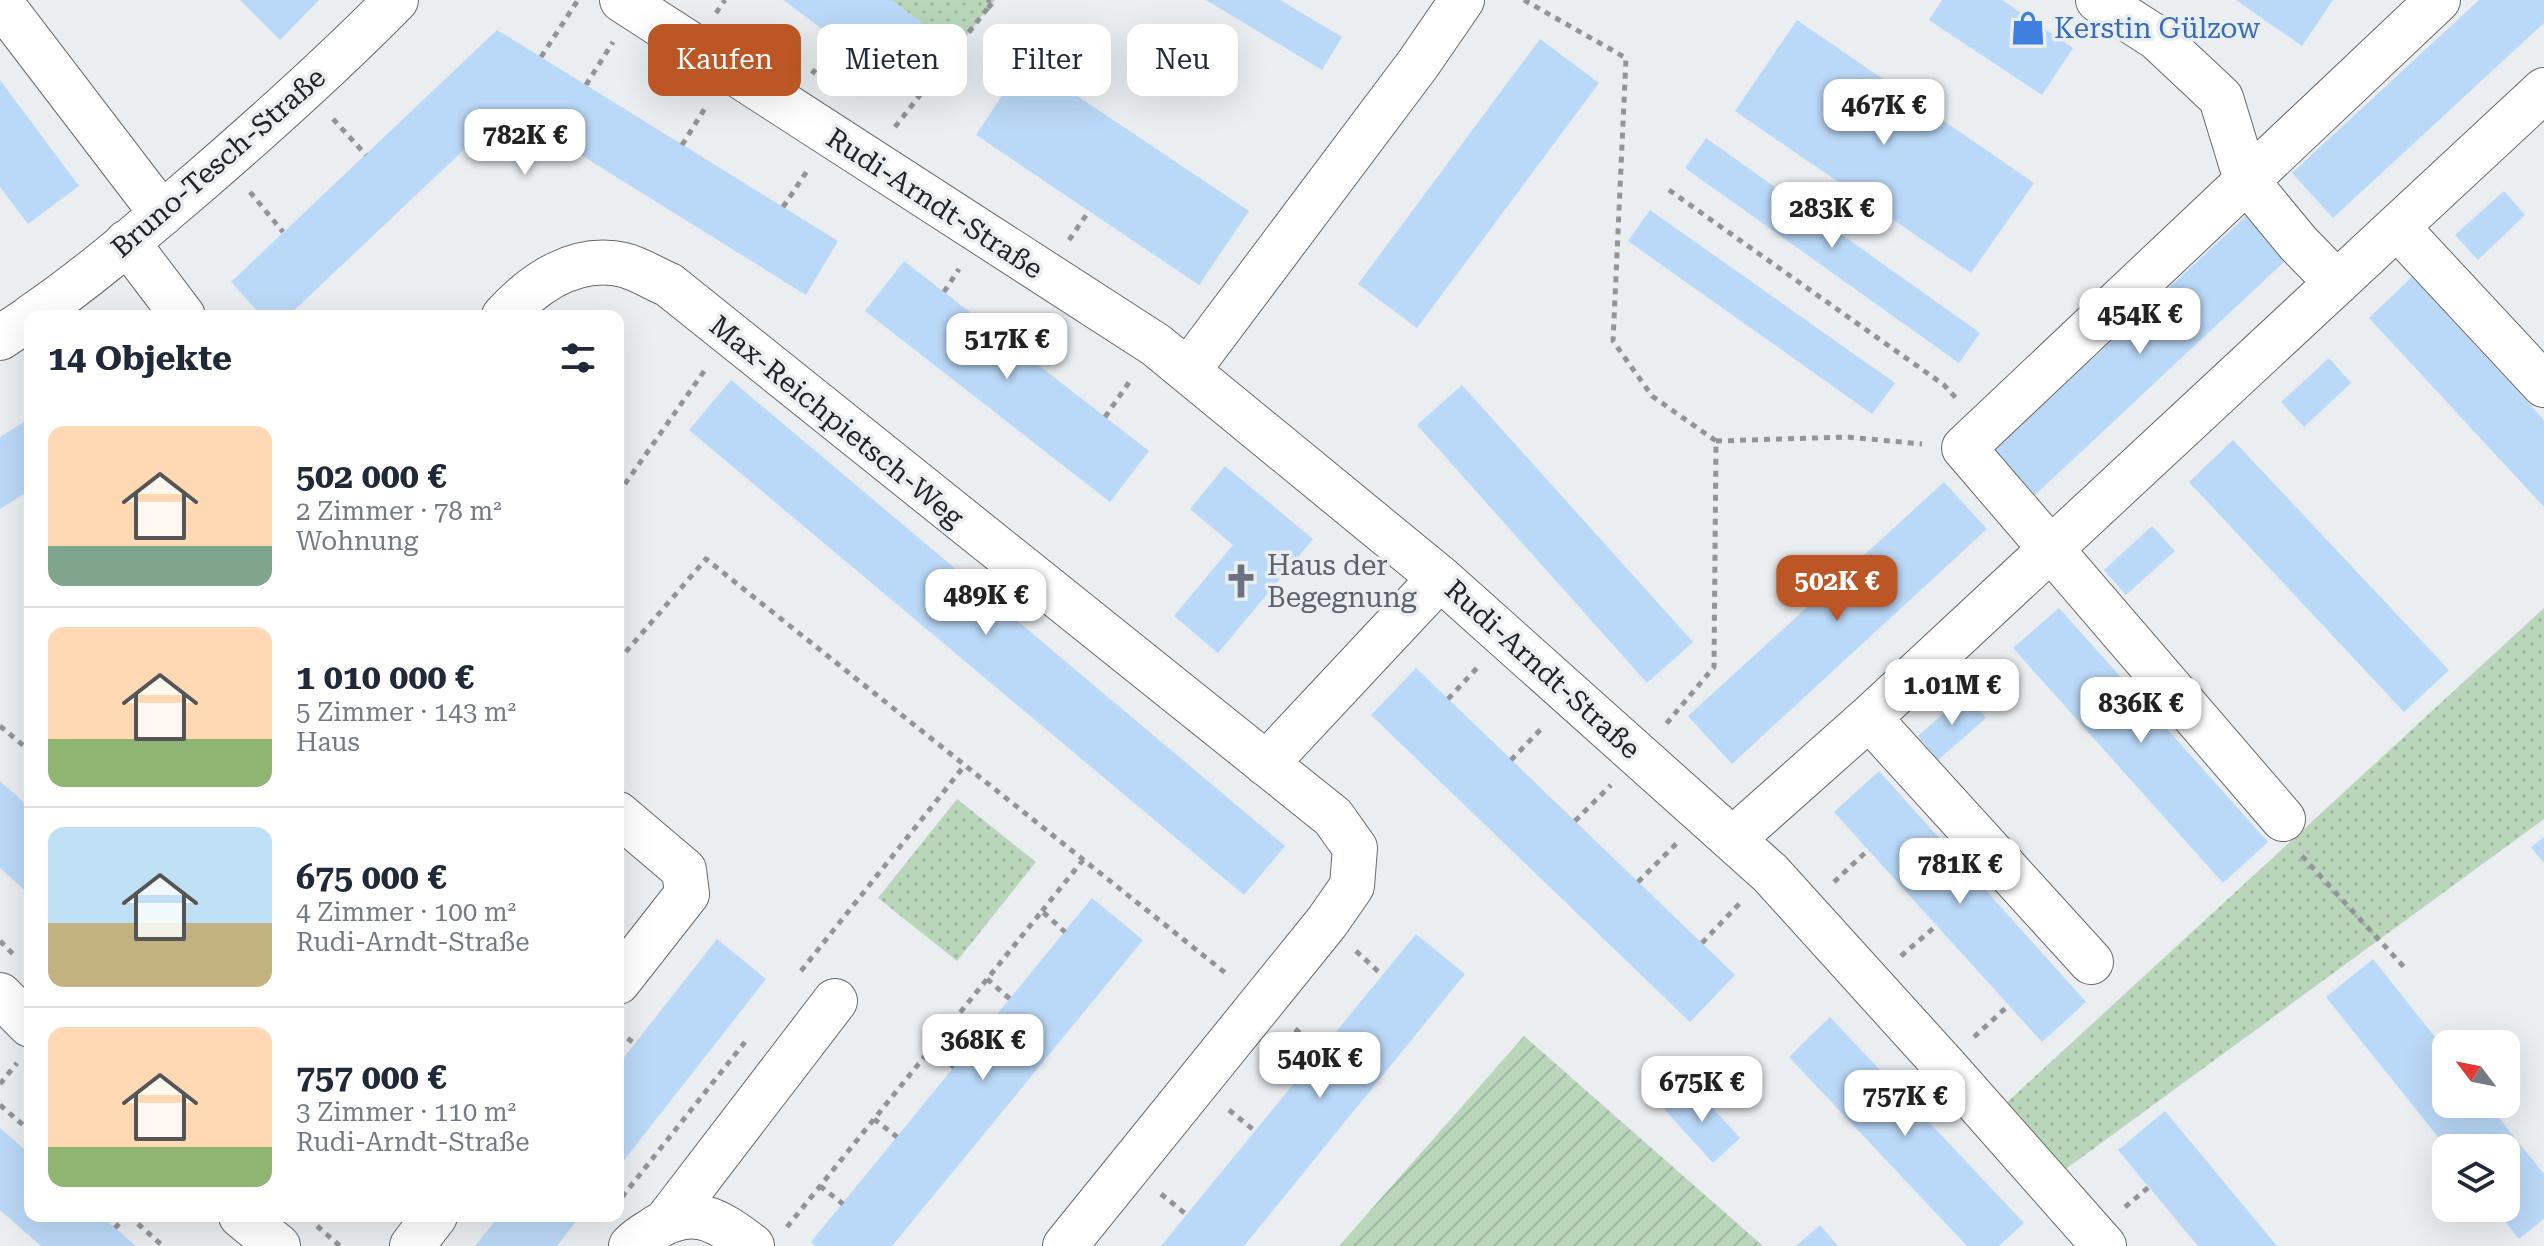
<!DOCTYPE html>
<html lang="de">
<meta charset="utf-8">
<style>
body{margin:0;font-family:"Roboto Serif",serif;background:#f2f2f3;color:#1f2937;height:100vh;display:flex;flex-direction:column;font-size:30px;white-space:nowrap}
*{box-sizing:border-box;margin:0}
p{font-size:26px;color:#747a83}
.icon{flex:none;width:44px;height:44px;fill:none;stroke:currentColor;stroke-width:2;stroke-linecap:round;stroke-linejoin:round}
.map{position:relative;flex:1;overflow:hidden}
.side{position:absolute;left:24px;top:310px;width:600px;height:912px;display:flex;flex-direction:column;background:#fff;border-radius:16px;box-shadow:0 8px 32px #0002}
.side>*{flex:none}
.hud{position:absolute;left:648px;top:24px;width:760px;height:72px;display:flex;gap:16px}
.needle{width:52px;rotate:302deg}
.tools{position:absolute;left:2432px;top:1030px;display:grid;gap:16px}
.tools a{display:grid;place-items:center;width:88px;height:88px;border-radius:16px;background:#fff;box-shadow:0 8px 32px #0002;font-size:40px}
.price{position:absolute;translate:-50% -68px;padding:0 18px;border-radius:16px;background:#fff;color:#222;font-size:26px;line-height:52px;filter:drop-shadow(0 2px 4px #0008)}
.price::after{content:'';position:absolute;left:50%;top:48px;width:24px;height:18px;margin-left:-12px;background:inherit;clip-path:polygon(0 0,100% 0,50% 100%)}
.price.current{background:#bc5725;color:#fff}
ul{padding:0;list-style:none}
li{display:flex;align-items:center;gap:24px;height:200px;padding:0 24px}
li+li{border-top:2px solid #e0e1e3}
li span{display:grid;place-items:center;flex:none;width:224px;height:160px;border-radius:16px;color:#555}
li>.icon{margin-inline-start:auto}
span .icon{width:96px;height:96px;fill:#fffc;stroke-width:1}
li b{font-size:34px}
h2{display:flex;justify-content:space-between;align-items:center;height:96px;padding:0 24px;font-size:34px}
.tag{padding:0 28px;border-radius:16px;background:#fff;box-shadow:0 8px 32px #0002;font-size:28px;line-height:72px}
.tag.current{background:#bc5725;color:#fff}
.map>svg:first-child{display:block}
</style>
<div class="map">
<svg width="2544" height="1246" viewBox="0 0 2544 1246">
<defs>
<pattern id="grass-dots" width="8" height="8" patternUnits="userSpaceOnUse" patternTransform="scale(2)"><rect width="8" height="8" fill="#b9d6bb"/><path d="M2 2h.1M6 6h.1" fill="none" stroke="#9fb7a1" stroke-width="1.8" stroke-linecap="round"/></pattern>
<pattern id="garden-furrows" width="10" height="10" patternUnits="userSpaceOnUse" patternTransform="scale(2)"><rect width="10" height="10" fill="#b9d6bb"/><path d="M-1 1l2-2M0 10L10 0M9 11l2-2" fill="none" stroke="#9fb7a1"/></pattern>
</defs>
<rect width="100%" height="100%" fill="#eaeef1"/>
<path fill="url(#grass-dots)" d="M891,0H995L919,96L882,73L921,22Z
M2544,608V819L2048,1182L1991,1117Z
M957,799L1036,862L957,961L878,898Z"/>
<path fill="url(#garden-furrows)" d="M1524,1036L1763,1246H1339Z"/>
<path fill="#bad8f7" d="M240,0H319L280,40Z
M783,0H891L921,22L882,73Z
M1206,0H1280L1342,37L1322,70Z
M1942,0H2002L2073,48L2042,95L1929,20Z
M2236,0H2333L2302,46Z
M2479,0H2544V23L2333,218L2292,173Z
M1797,20L2034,183L1971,273L1735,111Z
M497,30L838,241L806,295L507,109L288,316H262L231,282Z
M1540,39L1599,83L1417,328L1358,284Z
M1025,61L1249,211L1199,285L976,135Z
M0,80L79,186L28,224L0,187Z
M1706,138L1980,333L1959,363L1685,168Z
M2504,191L2525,215L2478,260L2455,235Z
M1650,210L1895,383L1872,414L1628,241Z
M2246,216L2286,260L2035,495L1994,451Z
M904,261L1149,451L1110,502L865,311Z
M2412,277L2544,420V507L2369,318Z
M2329,358L2351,383L2304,427L2281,402Z
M731,380L1285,846L1244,895L689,430Z
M1462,385L1693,642L1647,683L1417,425Z
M30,418V490L0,509V437Z
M2233,440L2449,670L2404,712L2189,482Z
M1225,466L1313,539L1218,653L1174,616L1233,545L1190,509Z
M1944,482L1987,529L1732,764L1688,716Z
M2152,526L2175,551L2126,595L2104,570Z
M2059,608L2268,842L2223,883L2013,648Z
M1416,668L1735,975L1690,1022L1371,715Z
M1965,694L1986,718L1938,760L1918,736Z
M1879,771L2086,1002L2042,1042L1834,812Z
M0,781L30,808V895L0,868Z
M2544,837V863L2531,847Z
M1092,898L1143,940L892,1246H815L811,1242Z
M1416,934L1465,974L1244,1246H1161Z
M717,939L766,979L618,1168V1065Z
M2373,959L2446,1051V1104H2488L2544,1174V1219L2519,1239L2494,1208H2506V1148H2447L2326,997Z
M1830,1017L2024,1223L1999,1246H1967L1789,1057Z
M1691,1084L1740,1138L1713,1163L1664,1109Z
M2165,1111L2277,1246H2198L2118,1150Z
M0,1128L30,1154V1216H101L136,1246H41L0,1210Z
M499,1216H580L557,1246H475Z
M1820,1225L1838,1246H1796Z"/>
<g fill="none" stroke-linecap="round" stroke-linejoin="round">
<g stroke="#676a6d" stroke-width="46">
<path id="minor" d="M622,0L1156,345L1440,578L1770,873L1944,1065L2104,1246
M2098,0L2157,38L2221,98L2246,180L2298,243L2337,283
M0,2L162,214
M2397,227L2544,385
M127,242L183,316
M32,316C91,276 145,228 199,182C266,124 333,64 396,0
M504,316C534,283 576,254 624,265C639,269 655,279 669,285L1333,817L1355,848L1352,886L1327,922L1065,1246
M0,338L30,318
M1189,369L1418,64L1462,0
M1869,718L2091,962
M1266,764L1440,578
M618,814L684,870L687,894L618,982
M2283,819L1964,448L2438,0
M1734,838L1869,718L2544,90
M0,995L30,1025
M241,1216L278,1246
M668,1219L835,1001
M412,1246L435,1216
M631,1246C637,1240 644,1235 651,1231C691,1203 717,1219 752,1246"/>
</g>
<path stroke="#929598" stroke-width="5" stroke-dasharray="6 6" stroke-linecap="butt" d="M1524,0L1626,58L1613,341L1652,396L1716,441L1714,667L1666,724
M988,8L995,0
M716,13L725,0
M541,57L578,0
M812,74L837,40
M586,85L613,42
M333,119L366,155
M895,127L987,9L989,0
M682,145L707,105
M1669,190L1944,385L1956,398
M250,192L283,232
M783,207L807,171
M1069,240L1089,211
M944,292L959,269
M1026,355L1050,324
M1105,417L1132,378
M1716,441L1847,437L1922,444
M618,494L707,367
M618,661L706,559L1228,975
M1448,699L1477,668
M0,726L30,751
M1511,760L1544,726
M1575,821L1611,785
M2302,856L2404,967
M1638,882L1677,843
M1834,882L1868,850
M1042,911L1083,860
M0,941L13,954
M1702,943L1740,903
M1356,951L1382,975
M1901,956L1936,926
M801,971L965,765
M987,979L1010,999
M1295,1029L1321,1050
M618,1031L635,1044
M1974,1037L2009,1005
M931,1048L954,1067
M0,1084L17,1063
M0,1105L30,1131
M1229,1110L1255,1131
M874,1119L897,1137
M820,1186L843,1204
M1161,1194L1187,1215
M622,1197L745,1042
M2125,1207L2149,1187
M129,1216L163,1246
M317,1226L340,1246
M787,1227L1042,911L1065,932
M115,1228L126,1216"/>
<use href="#minor" stroke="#fff" stroke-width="44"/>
</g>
<defs>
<g id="shop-bare" transform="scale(2.76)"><path d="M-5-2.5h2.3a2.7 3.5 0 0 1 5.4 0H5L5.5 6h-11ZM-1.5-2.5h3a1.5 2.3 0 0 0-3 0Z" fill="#3f7fe0" stroke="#eaeef1" stroke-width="2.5" paint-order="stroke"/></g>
<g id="church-bare" transform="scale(2.76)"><path d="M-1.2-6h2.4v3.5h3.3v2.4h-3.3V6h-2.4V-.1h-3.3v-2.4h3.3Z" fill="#6b7280" stroke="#eaeef1" stroke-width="2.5" paint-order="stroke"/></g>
</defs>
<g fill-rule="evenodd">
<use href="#shop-bare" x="2028" y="28"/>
<use href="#church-bare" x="1241" y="581"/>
</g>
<g text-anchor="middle" stroke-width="7" stroke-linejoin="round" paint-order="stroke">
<g font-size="28" fill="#366cbe" stroke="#eaeef1" text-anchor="start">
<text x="2054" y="38">Kerstin Gülzow</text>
</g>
<g font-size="28" fill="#222325" stroke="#eaeef1">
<text transform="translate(218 162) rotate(-41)" y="10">Bruno-Tesch-Straße</text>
<text transform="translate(935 203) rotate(33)" y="10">Rudi-Arndt-Straße</text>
<text transform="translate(837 421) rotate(39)" y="10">Max-Reichpietsch-Weg</text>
<text transform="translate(1543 669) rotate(42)" y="10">Rudi-Arndt-Straße</text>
</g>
<g font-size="28" fill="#5b616d" stroke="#eaeef1" text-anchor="start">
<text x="1267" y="575">Haus der<tspan x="1267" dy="32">Begegnung</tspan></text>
</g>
</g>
</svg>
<div class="tools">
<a><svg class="needle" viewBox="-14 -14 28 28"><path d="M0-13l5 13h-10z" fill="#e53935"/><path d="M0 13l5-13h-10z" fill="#747a83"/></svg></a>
<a><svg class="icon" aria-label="layers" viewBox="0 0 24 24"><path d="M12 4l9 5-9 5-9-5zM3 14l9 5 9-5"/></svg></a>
</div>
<b class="price" style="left:1884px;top:147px">467K €</b>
<b class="price" style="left:525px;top:177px">782K €</b>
<b class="price" style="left:1832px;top:250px">283K €</b>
<b class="price" style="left:2140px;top:356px">454K €</b>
<b class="price" style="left:1007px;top:381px">517K €</b>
<b class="price current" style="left:1837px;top:623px">502K €</b>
<b class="price" style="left:986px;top:637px">489K €</b>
<b class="price" style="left:1952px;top:727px">1.01M €</b>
<b class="price" style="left:2141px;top:745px">836K €</b>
<b class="price" style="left:1960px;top:906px">781K €</b>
<b class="price" style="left:983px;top:1082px">368K €</b>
<b class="price" style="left:1320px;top:1100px">540K €</b>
<b class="price" style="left:1702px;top:1124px">675K €</b>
<b class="price" style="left:1905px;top:1138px">757K €</b>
<div class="hud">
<a class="tag current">Kaufen</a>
<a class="tag">Mieten</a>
<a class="tag">Filter</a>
<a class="tag">Neu</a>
</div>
<section class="side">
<h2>14 Objekte<svg class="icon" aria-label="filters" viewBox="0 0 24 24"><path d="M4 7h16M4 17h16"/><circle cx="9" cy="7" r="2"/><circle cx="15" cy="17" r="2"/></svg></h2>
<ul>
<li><span style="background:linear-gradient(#ffd9b3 75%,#7fa58c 0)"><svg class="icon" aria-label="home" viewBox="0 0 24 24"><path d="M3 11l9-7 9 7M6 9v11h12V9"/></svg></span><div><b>502 000 €</b><p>2 Zimmer · 78 m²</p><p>Wohnung</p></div></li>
<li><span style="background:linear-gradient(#ffd9b3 70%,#8fb573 0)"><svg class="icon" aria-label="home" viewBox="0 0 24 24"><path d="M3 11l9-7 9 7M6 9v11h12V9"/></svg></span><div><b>1 010 000 €</b><p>5 Zimmer · 143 m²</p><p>Haus</p></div></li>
<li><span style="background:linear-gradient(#bfe0f5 60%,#c2b280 0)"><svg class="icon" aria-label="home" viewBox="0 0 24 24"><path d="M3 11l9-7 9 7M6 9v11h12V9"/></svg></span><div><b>675 000 €</b><p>4 Zimmer · 100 m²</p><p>Rudi-Arndt-Straße</p></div></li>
<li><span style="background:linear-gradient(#ffd9b3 75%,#8fb573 0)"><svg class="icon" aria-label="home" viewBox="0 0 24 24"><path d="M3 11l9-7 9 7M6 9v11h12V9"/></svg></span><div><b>757 000 €</b><p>3 Zimmer · 110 m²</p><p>Rudi-Arndt-Straße</p></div></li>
</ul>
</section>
</div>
